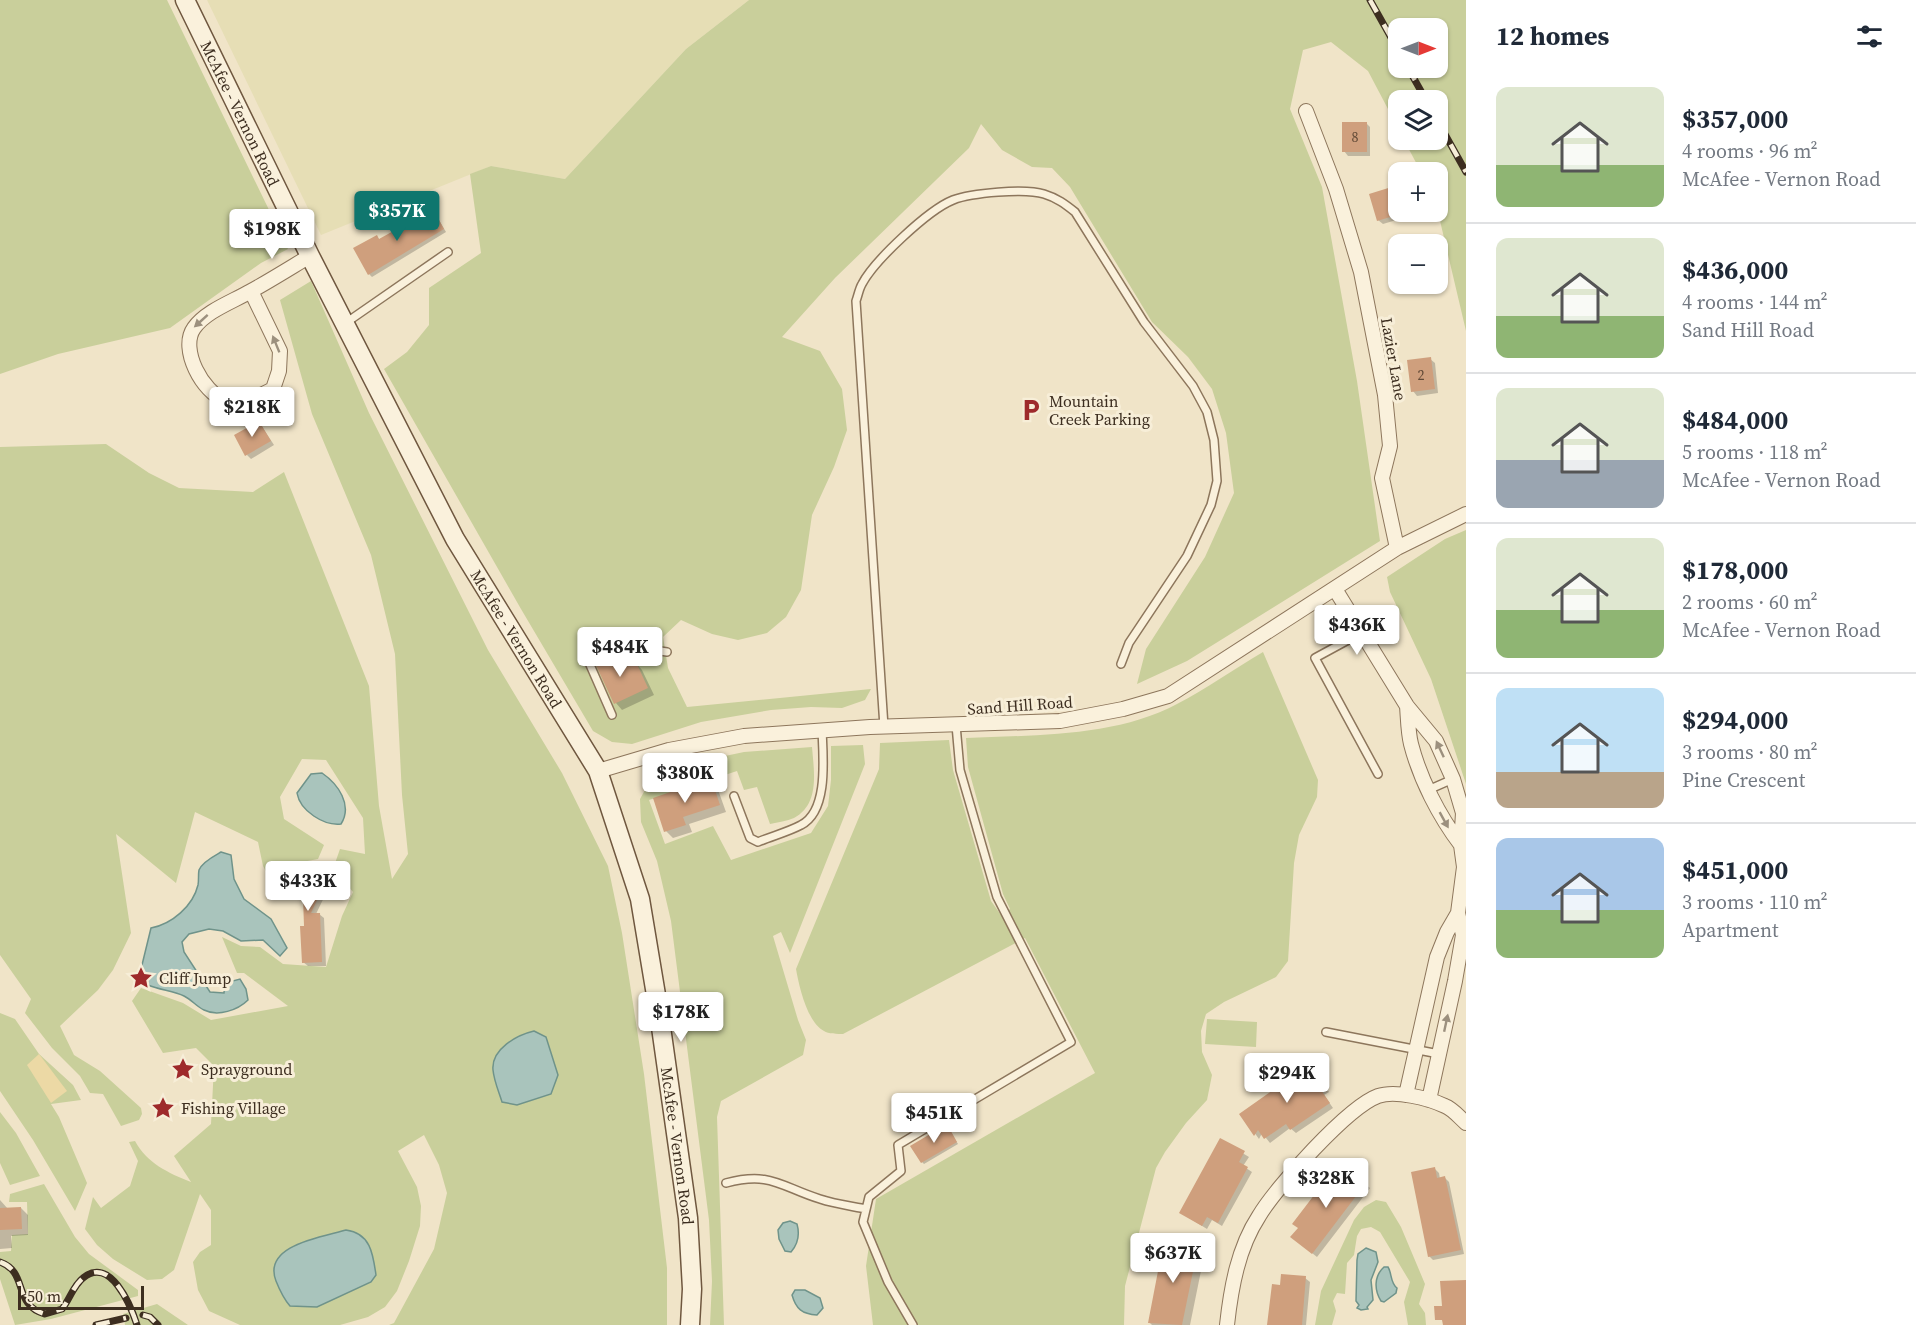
<!DOCTYPE html>
<meta charset="utf-8">
<style>
body{margin:0;font-family:"Source Serif 4",serif;background:#f6f6f7;color:#1f2937;height:100vh;display:flex;flex-direction:column;font-size:22px;white-space:nowrap}
*{box-sizing:border-box;margin:0}
p{font-size:20px;color:#747a83}
.icon{flex:none;width:33px;height:33px;fill:none;stroke:currentColor;stroke-width:2;stroke-linecap:round;stroke-linejoin:round}
.map{position:relative;flex:1;overflow:hidden}
.sheet{display:flex;flex-direction:column;background:#fff;width:450px}
.sheet>*{flex:none}
.needle{width:39px;rotate:90deg}
.controls{position:absolute;left:1388px;top:18px;display:grid;gap:12px}
.controls a{display:grid;place-items:center;width:60px;height:60px;border-radius:12px;background:#fff;box-shadow:0 2px 4px #0004;font-size:30px}
.scale{position:absolute;left:18px;bottom:15px;width:126px;box-sizing:border-box;padding-left:6px;border:3px solid #3d2e20;border-top:0;font-size:16px;line-height:21px;white-space:nowrap;color:#3d2e20;-webkit-text-stroke:4px #f7eed8;paint-order:stroke}
.price{position:absolute;translate:-50% -51px;padding:0 14px;border-radius:6px;background:#fff;color:#222;font-size:20px;line-height:39px;filter:drop-shadow(0 2px 3px #0008)}
.price::after{content:'';position:absolute;left:50%;top:36px;width:18px;height:14px;margin-left:-9px;background:inherit;clip-path:polygon(0 0,100% 0,50% 100%)}
.price.current{background:#0f766e;color:#fff}
ul{padding:0;list-style:none}
li{display:flex;align-items:center;gap:18px;height:150px;padding:0 30px}
li+li{border-top:2px solid #e0e1e3}
li span{display:grid;place-items:center;flex:none;width:168px;height:120px;border-radius:12px;color:#555}
li>.icon{margin-inline-start:auto}
span .icon{width:72px;height:72px;fill:#fffc;stroke-width:1}
li b{font-size:26px}
h2{display:flex;justify-content:space-between;align-items:center;height:72px;padding:0 30px;font-size:26px}
main{display:flex;flex:1;min-height:0}
.map>svg:first-child{display:block}
</style>
<main>
<div class="map">
<svg width="1466" height="1325" viewBox="0 0 1466 1325">
<rect width="100%" height="100%" fill="#f0e4c8"/>
<path fill="#e6deb5" d="M207,0H749L686,49L565,179L491,166L321,235Z"/>
<path fill="#c9cf9b" fill-rule="evenodd" d="M0,0H167L288,249L261,263L170,328L58,354L0,374Z
M749,0H1466V331L1437,208V172H1421L1404,140H1437V100H1398V128L1368,71L1331,42L1303,50L1290,109L1322,187L1357,381L1380,541L1187,661L1137,684L1146,649L1205,557L1234,493L1226,433L1212,389L1188,357L1152,322L1070,187L1052,168L1032,167L1002,150L981,124L969,148L835,278L782,337L820,351L842,389L847,430L834,467L812,515L801,590L786,617L767,633L738,640L712,634L681,620L663,637L668,668L687,707L871,689L865,700L842,708L811,707L771,710L701,722L632,744L612,742L593,731L521,609L384,369L407,352L429,325V288L481,253L470,174L491,166L565,179L686,49ZM1398,28H1437V68H1398Z
M311,281L369,413L488,650L562,773L608,866L622,933L644,1074L667,1268V1325H389L394,1323L434,1249L447,1193L439,1165L424,1135L398,1151L417,1187L421,1206L420,1226L409,1261L397,1291L385,1307L368,1317L340,1325H240L209,1311L198,1290L193,1262L200,1252L211,1245V1210L200,1194L174,1270L162,1279L147,1280L113,1259L97,1245L85,1229L93,1197L101,1208L130,1186L138,1161L129,1142L135,1141C147,1163 168,1173 191,1182L174,1156L211,1124L214,1066L196,1048L163,1053L132,1001L141,988L183,1003L211,1020L288,1006L244,973H237L222,937L241,946L260,947L283,964L326,967L342,916L353,892L333,869L340,849L365,854L363,818L326,760L302,759L280,797L284,819L324,845L318,859L281,866L272,882L263,866L258,842L195,812L176,883L116,834L131,933L113,970L98,990L60,1026L74,1055L100,1071L141,1108L142,1114L139,1120L121,1126L103,1094L90,1093L80,1076L52,1048L25,1013L31,999L0,955V447L106,444L149,473L179,488L253,492L284,472L369,686L379,806L392,879L408,854L402,795L395,654L371,555L312,414L280,300Z
M1466,530V784L1431,679L1390,592L1387,577L1445,539Z
M1263,652L1318,780L1317,797L1299,835L1294,863L1288,961L1276,977L1224,1002L1206,1014L1201,1031L1202,1052L1212,1075L1207,1100L1186,1123L1165,1152L1156,1168L1125,1286L1124,1325H873L866,1266L876,1199L1095,1073L1025,938L843,1034C838,1034 828,1034 824,1031C807,1022 799,986 796,969L879,769L880,743L949,740L953,770L991,901L1001,915L1010,909L1003,894L968,767L966,738C1033,735 1116,737 1177,704C1206,689 1234,669 1263,652Z
M863,745L865,764L790,953L781,932L773,936L798,1020L806,1040L803,1055L721,1101L717,1117L724,1325H710L712,1281L709,1220L671,921L657,861L641,822L640,799L650,781L673,767L744,752L812,747C814,772 820,804 794,818C787,821 778,822 770,824L757,787L744,790L737,771L649,800L665,844L713,826L731,860L811,833L828,806L831,780V746Z
M0,1013L15,1019L39,1054L73,1085L81,1100L51,1104L59,1117L87,1183L75,1211L33,1140L0,1091Z
M1207,1019L1257,1022L1256,1047L1205,1044Z
M0,1112L16,1133L40,1176L10,1185L0,1163Z
M44,1184L75,1237L89,1254L138,1290V1296L51,1319L15,1325L0,1279V1252L11,1251L12,1235L28,1234L27,1202H9L10,1194Z
M1376,1200L1386,1202L1401,1227L1425,1284L1419,1304L1425,1313L1426,1325H1408L1404,1302L1410,1282L1380,1232L1371,1227L1361,1229L1357,1236L1354,1255L1347,1263L1345,1294L1337,1293L1333,1301L1336,1311L1332,1325H1315L1321,1291L1354,1220L1364,1207Z
M157,1304L188,1325H125L123,1314Z"/>
<path fill="#ecd9a5" d="M39,1054L67,1091L51,1103L27,1065Z"/>
<path fill="#a9c4bc" stroke="#6f938a" stroke-width="1.5" d="M322,773C338,784 353,805 341,824C324,826 300,811 297,793L311,774Z
M221,852L231,855L234,879L244,899L271,919L287,948L280,956L263,940L241,941L223,931L209,929L189,934L182,942L184,952L210,992L224,993L225,983L240,979L246,989L248,1000C238,1010 218,1017 204,1010C197,1007 192,1000 184,996C174,991 160,990 148,985L141,969L151,928C172,924 193,906 198,885C199,880 198,875 199,870C202,862 214,856 221,852Z
M534,1031L546,1037L558,1075L551,1094L517,1105L502,1102C499,1092 494,1081 493,1070C491,1049 517,1035 534,1031Z
M790,1221L797,1224C800,1235 798,1244 791,1252L785,1251L779,1239L778,1230L783,1223Z
M346,1230C370,1233 373,1253 376,1275L371,1282L317,1307L290,1306C283,1298 280,1291 276,1281C262,1245 322,1237 346,1230Z
M1366,1248L1376,1252L1378,1262L1371,1280L1373,1300L1367,1307L1368,1309L1361,1310L1357,1308L1359,1305L1356,1301L1357,1260L1358,1254Z
M1384,1267H1388C1392,1273 1390,1283 1397,1288L1396,1293L1384,1302L1381,1301C1374,1290 1374,1276 1384,1267Z
M795,1290H805L820,1298L823,1308L817,1315C802,1314 796,1309 792,1295Z"/>
<path fill="#0003" d="M1366,123L1370,127V156H1348L1344,151Z
M1398,187V212H1401L1403,218L1383,224L1378,220Z
M433,210L446,232L372,277L369,274L377,237L380,240Z
M1398,270V284H1411L1398,287L1394,283L1391,272Z
M1430,359L1435,363L1438,393L1417,396L1413,391Z
M259,422L274,445L251,459L247,455Z
M613,653L620,660L624,669L636,663L642,670L654,695L622,710L616,703Z
M710,780L717,787L726,812L689,824L692,832L673,838L666,831Z
M298,881H326L330,885L316,914H319L324,918L326,966H308L303,962L306,927L304,900L286,891L282,887Z
M1314,1070L1329,1092L1324,1095L1333,1108L1296,1133L1290,1128L1270,1143L1262,1133L1259,1139L1241,1114Z
M948,1128L958,1144L924,1164L922,1162Z
M1221,1140L1249,1157L1243,1166L1252,1172L1222,1226L1212,1220L1207,1229L1181,1213Z
M1434,1168L1439,1173L1440,1179L1445,1178L1449,1182L1464,1254L1433,1260L1429,1256Z
M1346,1169L1370,1188L1317,1257L1297,1241Z
M0,1200L8,1209L21,1208L28,1215V1235L11,1236L12,1248L0,1249Z
M1191,1247L1203,1261L1190,1325H1152L1150,1323Z
M1305,1278L1310,1282L1306,1325H1269L1281,1286Z"/>
<path fill="#cf9f7d" d="M1342,122H1367V152H1342Z
M1398,185V212L1400,214L1377,221L1369,194Z
M433,209L444,229L368,275L353,248L377,235L379,239Z
M1431,357L1435,389L1411,392L1407,360Z
M259,421L271,441L245,456L234,435Z
M613,651L621,669L636,662L648,688L614,704L594,661Z
M711,778L720,805L683,817L686,825L664,832L653,798Z
M302,868L327,879L311,913H320L322,962L302,963L300,926H304L303,898L280,887L286,874L297,879Z
M1310,1064L1326,1087L1321,1090L1330,1103L1290,1130L1286,1124L1264,1139L1258,1130L1254,1136L1239,1114Z
M947,1124L957,1142L921,1163L910,1146Z
M1220,1138L1245,1151L1239,1162L1248,1167L1218,1223L1207,1217L1202,1226L1179,1213Z
M1345,1167L1366,1183L1312,1254L1290,1237L1298,1228L1292,1224L1331,1173L1337,1178Z
M1435,1167L1437,1178L1445,1176L1461,1250L1428,1257L1411,1172Z
M21,1207L22,1229L0,1230V1208Z
M1164,1240L1192,1245L1189,1251L1197,1252L1182,1325L1148,1323Z
M1281,1274L1306,1276L1302,1325H1267L1272,1284L1280,1285Z
M1466,1280V1325H1443L1442,1320H1435L1434,1306H1442L1440,1281Z"/>
<g fill="none" stroke-linecap="round" stroke-linejoin="round">
<g stroke="#8d765c" stroke-width="10">
<path id="lane" d="M347,322L448,252
M1361,633L1315,658L1378,774
M612,715L587,658L614,644L667,652
M884,727L856,301C858,296 859,289 862,284C874,261 928,210 953,200C971,193 1025,188 1044,194C1057,198 1065,204 1075,212L1144,322L1193,386L1207,412L1214,440L1217,481L1211,505L1187,556L1129,643L1121,664
M1428,790L1453,779
M734,796L750,838L758,842C772,836 788,832 801,825C829,811 823,756 822,730
M1326,1032L1439,1054
M726,1183C771,1171 781,1187 820,1199C835,1204 851,1206 866,1209
M913,1325L888,1282L863,1222L869,1197L901,1171L898,1145L1071,1042L997,897L960,770L956,725"/>
</g>
<g stroke="#8d765c" stroke-width="16">
<path id="street" d="M1306,111L1336,189L1361,272L1385,395L1390,446L1382,478L1397,548
M251,291L280,351L279,371L273,389C258,397 243,405 225,400C203,393 179,349 194,328C206,311 232,302 251,291C271,280 290,268 310,256
M1335,589L1407,706L1436,741L1453,779L1463,813L1461,845L1464,867L1458,913L1463,935L1455,981L1429,1100
M1407,706C1408,718 1408,732 1411,744C1420,779 1439,816 1461,845
M598,771L669,750L744,736L870,727L1060,721L1123,709L1168,696L1397,548L1466,514
M1406,1095L1437,957L1447,932L1458,913
M1227,1325C1231,1288 1238,1248 1259,1216C1276,1187 1348,1107 1378,1096C1395,1090 1428,1098 1445,1106C1453,1109 1460,1118 1466,1123"/>
</g>
<g stroke="#6f573f" stroke-width="21">
<g id="secondary">
<path id="s1" d="M185,0L310,256L455,539L598,771L640,899L659,1013L688,1218L692,1289L690,1325"/>
</g>
</g>
<use href="#lane" stroke="#faf1dc" stroke-width="7"/>
<use href="#street" stroke="#faf1dc" stroke-width="14"/>
<use href="#secondary" stroke="#faf1dc" stroke-width="18"/>
<g stroke="#3d2e20" stroke-width="7">
<path id="rail" d="M1370,0L1398,50
M1408,68L1426,100
M1437,120L1466,172
M0,1262C29,1272 12,1305 45,1314L62,1309C70,1299 73,1286 83,1278C110,1255 131,1306 137,1325
M143,1315L150,1317L158,1325
M96,1325L126,1318"/>
</g>
<use href="#rail" stroke="#f7eed8" stroke-width="4.5" stroke-dasharray="14" stroke-linecap="butt"/>
</g>
<defs><path id="oneway-solid" d="M-6-.8H1V-3.2L6.5 0L1 3.2V.8H-6Z" transform="scale(1.5)"/></defs>
<g fill="#9c907e">
<use href="#oneway-solid" transform="translate(201 321) rotate(138)"/>
<use href="#oneway-solid" transform="translate(276 344) rotate(-112)"/>
<use href="#oneway-solid" transform="translate(1440 749) rotate(-115)"/>
<use href="#oneway-solid" transform="translate(1444 820) rotate(61)"/>
<use href="#oneway-solid" transform="translate(1446 1023) rotate(-78)"/>
</g>
<defs>
<g id="parking-bare" transform="scale(1.8)"><path d="M-3.5-5.5H1a3.5 3.5 0 0 1 0 7H-1V5.5H-3.5ZM-1-3.4V-.6H.8a1.4 1.4 0 0 0 0-2.8Z" fill="#9e2a2b" stroke="#f7eed8" stroke-width="2.5" paint-order="stroke"/></g>
<g id="sight-bare" transform="scale(1.8)"><path d="M0-6L1.8-2.2L6-1.7L2.9 1.2L3.7 5.4L0 3.3L-3.7 5.4L-2.9 1.2L-6-1.7L-1.8-2.2Z" fill="#9e2a2b" stroke="#f7eed8" stroke-width="2.5" paint-order="stroke"/></g>
</defs>
<g fill-rule="evenodd">
<use href="#parking-bare" x="1031" y="410"/>
<use href="#sight-bare" x="141" y="978"/>
<use href="#sight-bare" x="183" y="1069"/>
<use href="#sight-bare" x="163" y="1108"/>
</g>
<g text-anchor="middle" stroke-width="6" stroke-linejoin="round" paint-order="stroke">
<g font-size="14" fill="#624a37">
<text x="1355" y="142">8</text>
<text x="1421" y="380">2</text>
</g>
<g font-size="16" fill="#3d2e20" stroke="#f7eed8">
<text dy="6" stroke="none"><textPath href="#s1" startOffset="126">McAfee - Vernon Road</textPath></text>
<text transform="translate(1394 359) rotate(80)" y="6">Lazier Lane</text>
<text dy="6" stroke="none"><textPath href="#s1" startOffset="720">McAfee - Vernon Road</textPath></text>
<text transform="translate(1020 705) rotate(-4)" y="6">Sand Hill Road</text>
<text dy="6" stroke="none"><textPath href="#s1" startOffset="1260">McAfee - Vernon Road</textPath></text>
</g>
<g font-size="16" fill="#3d2e20" stroke="#f7eed8" text-anchor="start">
<text x="1049" y="407">Mountain<tspan x="1049" dy="18">Creek Parking</tspan></text>
<text x="159" y="984">Cliff Jump</text>
<text x="201" y="1075">Sprayground</text>
<text x="181" y="1114">Fishing Village</text>
</g>
</g>
</svg>
<div class="controls">
<a><svg class="needle" viewBox="-14 -14 28 28"><path d="M0-13l5 13h-10z" fill="#e53935"/><path d="M0 13l5-13h-10z" fill="#747a83"/></svg></a>
<a><svg class="icon" aria-label="layers" viewBox="0 0 24 24"><path d="M12 4l9 5-9 5-9-5zM3 14l9 5 9-5"/></svg></a>
<a>+</a>
<a>−</a>
</div>
<div class="scale">50 m</div>
<b class="price current" style="left:397px;top:242px">$357K</b>
<b class="price" style="left:272px;top:260px">$198K</b>
<b class="price" style="left:252px;top:438px">$218K</b>
<b class="price" style="left:1357px;top:656px">$436K</b>
<b class="price" style="left:620px;top:678px">$484K</b>
<b class="price" style="left:685px;top:804px">$380K</b>
<b class="price" style="left:308px;top:912px">$433K</b>
<b class="price" style="left:681px;top:1043px">$178K</b>
<b class="price" style="left:1287px;top:1104px">$294K</b>
<b class="price" style="left:934px;top:1144px">$451K</b>
<b class="price" style="left:1326px;top:1209px">$328K</b>
<b class="price" style="left:1173px;top:1284px">$637K</b>
</div>
<section class="sheet">
<h2>12 homes<svg class="icon" aria-label="filters" viewBox="0 0 24 24"><path d="M4 7h16M4 17h16"/><circle cx="9" cy="7" r="2"/><circle cx="15" cy="17" r="2"/></svg></h2>
<ul>
<li><span style="background:linear-gradient(#dfe7d0 65%,#8fb573 0)"><svg class="icon" aria-label="home" viewBox="0 0 24 24"><path d="M3 11l9-7 9 7M6 9v11h12V9"/></svg></span><div><b>$357,000</b><p>4 rooms · 96 m²</p><p>McAfee - Vernon Road</p></div></li>
<li><span style="background:linear-gradient(#dfe7d0 65%,#8fb573 0)"><svg class="icon" aria-label="home" viewBox="0 0 24 24"><path d="M3 11l9-7 9 7M6 9v11h12V9"/></svg></span><div><b>$436,000</b><p>4 rooms · 144 m²</p><p>Sand Hill Road</p></div></li>
<li><span style="background:linear-gradient(#dfe7d0 60%,#9aa5b1 0)"><svg class="icon" aria-label="home" viewBox="0 0 24 24"><path d="M3 11l9-7 9 7M6 9v11h12V9"/></svg></span><div><b>$484,000</b><p>5 rooms · 118 m²</p><p>McAfee - Vernon Road</p></div></li>
<li><span style="background:linear-gradient(#dfe7d0 60%,#8fb573 0)"><svg class="icon" aria-label="home" viewBox="0 0 24 24"><path d="M3 11l9-7 9 7M6 9v11h12V9"/></svg></span><div><b>$178,000</b><p>2 rooms · 60 m²</p><p>McAfee - Vernon Road</p></div></li>
<li><span style="background:linear-gradient(#bfe0f5 70%,#b9a48a 0)"><svg class="icon" aria-label="home" viewBox="0 0 24 24"><path d="M3 11l9-7 9 7M6 9v11h12V9"/></svg></span><div><b>$294,000</b><p>3 rooms · 80 m²</p><p>Pine Crescent</p></div></li>
<li><span style="background:linear-gradient(#a9c7e8 60%,#8fb573 0)"><svg class="icon" aria-label="home" viewBox="0 0 24 24"><path d="M3 11l9-7 9 7M6 9v11h12V9"/></svg></span><div><b>$451,000</b><p>3 rooms · 110 m²</p><p>Apartment</p></div></li>
</ul>
</section>
</main>
